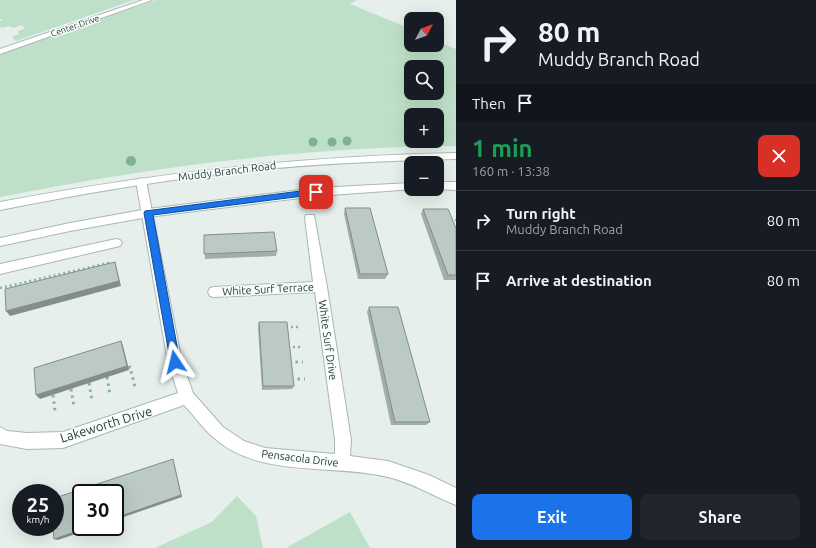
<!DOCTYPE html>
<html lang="en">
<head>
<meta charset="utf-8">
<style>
  body { margin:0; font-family:Ubuntu,sans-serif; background:#20242c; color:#f1f3f6; height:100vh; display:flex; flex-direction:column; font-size:15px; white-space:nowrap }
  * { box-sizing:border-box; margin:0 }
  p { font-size:13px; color:#9ea1a6 }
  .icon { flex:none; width:22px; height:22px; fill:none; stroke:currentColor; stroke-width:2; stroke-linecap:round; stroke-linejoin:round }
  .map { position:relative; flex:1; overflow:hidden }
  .side { display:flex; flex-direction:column; background:#171b24; width:360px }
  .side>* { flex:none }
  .hud { background:#171b24; color:#f1f3f6; overflow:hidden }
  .needle { width:26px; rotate:49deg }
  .tools { position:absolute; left:404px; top:12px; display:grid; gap:8px }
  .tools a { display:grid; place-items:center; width:40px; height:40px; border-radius:8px; background:#171b24; box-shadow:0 4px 16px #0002; font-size:20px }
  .speed { position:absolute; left:12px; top:484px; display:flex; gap:8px; font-size:20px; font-weight:700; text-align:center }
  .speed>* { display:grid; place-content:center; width:52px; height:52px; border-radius:50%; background:#171b24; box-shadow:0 4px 16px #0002; line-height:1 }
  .speed small { font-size:10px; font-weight:400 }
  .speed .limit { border:2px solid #111; border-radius:6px; background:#fff; color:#111 }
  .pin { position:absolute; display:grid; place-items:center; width:34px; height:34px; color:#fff; margin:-17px; border-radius:8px; box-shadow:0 2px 6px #0006 }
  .me { position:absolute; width:44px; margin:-22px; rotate:350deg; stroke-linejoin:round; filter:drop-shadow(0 0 3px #0008) }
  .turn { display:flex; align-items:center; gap:14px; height:84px; padding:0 16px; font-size:18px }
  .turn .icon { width:52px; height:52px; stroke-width:2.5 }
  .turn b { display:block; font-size:28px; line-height:34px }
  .then { display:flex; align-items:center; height:38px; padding:0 16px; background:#0003; gap:8px; font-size:15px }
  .round { display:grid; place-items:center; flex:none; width:42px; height:42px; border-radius:8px; background:#20242c }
  .overview { display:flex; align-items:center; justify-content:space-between; height:68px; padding:0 16px }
  h1 { font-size:24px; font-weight:700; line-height:30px; color:#1e9e55 }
  .primary-button { display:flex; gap:8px; margin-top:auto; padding:8px 16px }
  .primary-button a { flex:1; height:46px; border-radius:8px; background:#1a73e8; color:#fff; font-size:16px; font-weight:700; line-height:46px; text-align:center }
  .primary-button a+a { background:#20242c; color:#f1f3f6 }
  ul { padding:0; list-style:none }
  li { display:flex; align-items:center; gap:12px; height:60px; padding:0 16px; border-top:1px solid #363941 }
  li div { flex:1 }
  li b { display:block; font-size:15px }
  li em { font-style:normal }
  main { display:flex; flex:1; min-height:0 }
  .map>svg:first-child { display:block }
</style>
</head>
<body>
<main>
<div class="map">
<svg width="456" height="548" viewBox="0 0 456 548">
  <rect width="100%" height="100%" fill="#e6efeb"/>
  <!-- green -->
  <path fill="#bfe0c8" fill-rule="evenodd" d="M0,0H134L16,41L12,37L19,34L17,32L25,28L21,25L13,28L10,26L2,28L0,27V21L3,20L0,19Z
    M157,0H357L350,4L411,29V45H437V41L456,49V146C303,147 150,167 0,197V54ZM411,67H437V93H411ZM411,115H437V141H411Z
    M237,496L256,516L263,548H155L212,522Z
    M350,512L370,548H286Z"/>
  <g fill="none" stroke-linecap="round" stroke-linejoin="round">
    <!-- street casing -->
    <g stroke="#a8b8b2" stroke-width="2">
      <path id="street" d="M143,0H152L0,54V49Z
        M141,178L146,181L182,362L193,393L223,427L244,441L265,448L335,454V440L315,292L214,297L210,296L208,292L210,288L214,287L313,282L305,218L306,215H314L327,287L351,440L350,456L388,461L429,475L456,488V505C433,496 413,483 388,477C332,463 259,479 213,437C202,428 194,415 184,405L63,448L27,449L0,444V427L7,431L27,433L63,432L178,393L168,362L136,181Z
        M116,239L120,240L122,243L120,246L0,274V264Z"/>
    </g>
    <!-- secondary casing -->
    <g stroke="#a4bbb3" stroke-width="2">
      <path id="secondary" d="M456,153V159C379,161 303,164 227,173C151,182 75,195 0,210V202C153,173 300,156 456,153Z
        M437,182H456V190L435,189H437Z
        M411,183V189H415L316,196L148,217L70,231L0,246V238L70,223L148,209L316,188Z"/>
    </g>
    <!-- path-far1 -->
    <path stroke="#86b3a5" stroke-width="2.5" stroke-dasharray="2 3" stroke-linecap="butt" d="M450,220H456
      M0,288L108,263L109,266
      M286,327H299
      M288,347H301"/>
    <!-- path -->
    <path stroke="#86b3a5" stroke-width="3" stroke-dasharray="2.5 4" stroke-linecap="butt" d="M289,362H303
      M128,368L130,367L135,387
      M107,377L110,395
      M291,379H305
      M89,383L92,401
      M71,389L74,407
      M53,395L55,411"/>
    <!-- street -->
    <use href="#street" fill="#fff" fill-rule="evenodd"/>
    <!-- secondary -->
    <use href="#secondary" fill="#fff" fill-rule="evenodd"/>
  </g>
  <!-- trees -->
  <g fill="#80af93">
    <circle cx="347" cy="141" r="4.5"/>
    <circle cx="313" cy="142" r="4.5"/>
    <circle cx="332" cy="142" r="4.5"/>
    <circle cx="131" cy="161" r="5"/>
  </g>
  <!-- wall -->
  <path fill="#a1aea9" d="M345,208L388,274L385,279H358L344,214Z
    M423,209L456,228V280H444L421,214Z
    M204,235L277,251L276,256L205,259Z
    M369,307L430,422L426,425H391L367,312Z
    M259,322L294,386L292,389L262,390L258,327Z"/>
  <!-- shaded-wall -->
  <path fill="#838d89" d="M115,262L121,286L10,316L6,311Z
    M121,341L123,346L129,370L40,399L36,395Z
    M173,459L182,497L115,520V518Z
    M89,527H96L58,540L54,539Z"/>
  <!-- building -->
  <path fill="#bbcac4" stroke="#838d89" d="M345,208H370L388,274H360Z
    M423,209H448L456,228V275H448Z
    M274,232L277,251L204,254V235Z
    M115,262L119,281L6,311L5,289Z
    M369,307H398L430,422H395Z
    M259,322H287L294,386H263Z
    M121,341L127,366L36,395L34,368Z
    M173,459L181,495L115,518V493H81V527H89L54,539L53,527H55V498Z"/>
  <!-- route -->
  <path fill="#1a73e8" stroke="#114b97" d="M316,189L319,190V194L153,215L180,362L178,365L175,367L171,365L144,213L145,211Z"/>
  <g text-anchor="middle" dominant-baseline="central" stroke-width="3" stroke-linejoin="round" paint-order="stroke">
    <!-- far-street labels -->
    <g font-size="9" fill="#24423a" stroke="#f7fbf9">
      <text transform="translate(75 26) rotate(-19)">Center Drive</text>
    </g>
    <!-- street labels -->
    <g font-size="11" fill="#24423a" stroke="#f7fbf9">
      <text transform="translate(227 171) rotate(-7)">Muddy Branch Road</text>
      <text transform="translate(268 289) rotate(-3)">White Surf Terrace</text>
      <text transform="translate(328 340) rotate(82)">White Surf Drive</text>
      <text transform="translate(300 458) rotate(7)">Pensacola Drive</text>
    </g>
    <!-- near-street labels -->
    <g font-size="13" fill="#24423a" stroke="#f7fbf9">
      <text transform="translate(106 424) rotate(-17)">Lakeworth Drive</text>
    </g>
  </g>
</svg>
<div class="tools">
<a><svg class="needle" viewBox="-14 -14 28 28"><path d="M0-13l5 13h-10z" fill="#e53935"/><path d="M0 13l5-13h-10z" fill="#9ea1a6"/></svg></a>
<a><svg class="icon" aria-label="search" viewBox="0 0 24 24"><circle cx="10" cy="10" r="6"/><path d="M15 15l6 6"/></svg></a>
<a>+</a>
<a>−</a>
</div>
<div class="speed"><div>25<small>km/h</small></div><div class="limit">30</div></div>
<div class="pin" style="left:316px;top:192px;background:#d93025"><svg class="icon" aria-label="arrive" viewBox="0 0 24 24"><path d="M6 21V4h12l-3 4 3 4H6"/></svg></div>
<svg class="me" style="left:175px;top:362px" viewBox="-20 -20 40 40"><path d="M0-17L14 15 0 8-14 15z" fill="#1a73e8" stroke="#fff" stroke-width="4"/></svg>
</div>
<section class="side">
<div class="hud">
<div class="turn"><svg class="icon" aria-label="right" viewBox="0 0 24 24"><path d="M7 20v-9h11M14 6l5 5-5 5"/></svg><div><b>80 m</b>Muddy Branch Road</div></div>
<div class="then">Then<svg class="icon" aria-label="arrive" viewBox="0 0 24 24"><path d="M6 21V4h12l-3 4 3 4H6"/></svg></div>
</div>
<div class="overview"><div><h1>1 min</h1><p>160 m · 13:38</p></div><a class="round" style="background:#d93025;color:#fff"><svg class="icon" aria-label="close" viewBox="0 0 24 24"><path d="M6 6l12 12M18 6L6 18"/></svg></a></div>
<ul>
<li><svg class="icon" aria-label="right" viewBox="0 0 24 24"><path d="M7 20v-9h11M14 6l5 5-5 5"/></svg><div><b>Turn right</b><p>Muddy Branch Road</p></div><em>80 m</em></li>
<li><svg class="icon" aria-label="arrive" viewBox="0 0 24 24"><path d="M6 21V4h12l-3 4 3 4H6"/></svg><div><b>Arrive at destination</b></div><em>80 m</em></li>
</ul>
<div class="primary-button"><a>Exit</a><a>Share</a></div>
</section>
</main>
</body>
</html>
